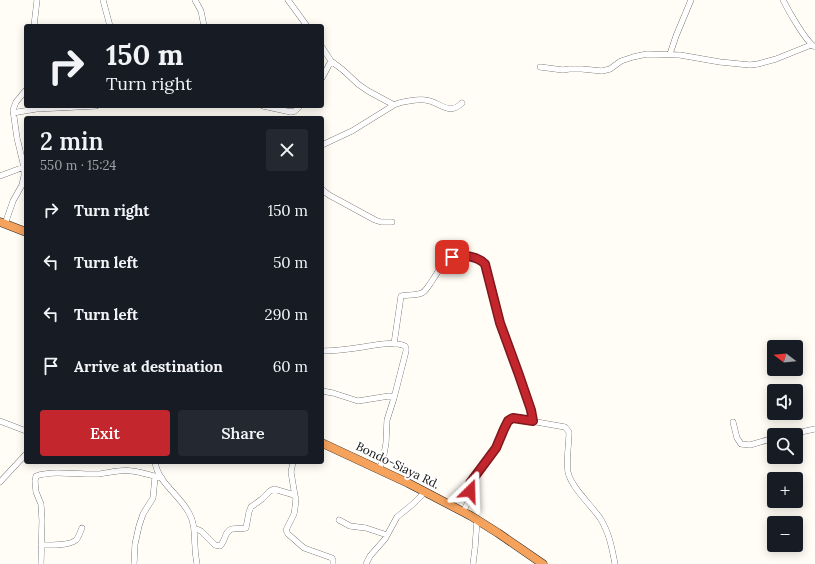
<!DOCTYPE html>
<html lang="en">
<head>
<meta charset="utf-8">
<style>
  body { margin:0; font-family:Lora,serif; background:#242831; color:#f1f3f6; height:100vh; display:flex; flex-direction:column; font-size:15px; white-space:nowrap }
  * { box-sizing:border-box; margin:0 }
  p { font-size:13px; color:#9ea1a6 }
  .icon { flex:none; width:22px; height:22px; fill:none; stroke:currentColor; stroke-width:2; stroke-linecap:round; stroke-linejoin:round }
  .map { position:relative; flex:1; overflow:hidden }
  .sheet { position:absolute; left:24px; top:116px; width:300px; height:348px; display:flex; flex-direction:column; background:#171b24; border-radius:4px; box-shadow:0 2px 10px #0003 }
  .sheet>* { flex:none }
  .hud { position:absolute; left:24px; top:24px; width:300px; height:84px; border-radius:4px; box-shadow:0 2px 10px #0003; background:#171b24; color:#f1f3f6; overflow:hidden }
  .needle { width:26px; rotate:286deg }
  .tools { position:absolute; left:767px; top:340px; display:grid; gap:8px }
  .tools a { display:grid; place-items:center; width:36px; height:36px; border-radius:4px; background:#171b24; box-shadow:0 2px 10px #0003; font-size:20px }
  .pin { position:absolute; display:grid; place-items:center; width:34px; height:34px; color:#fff; margin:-17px; border-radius:8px; box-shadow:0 2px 6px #0006 }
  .me { position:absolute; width:44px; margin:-22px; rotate:22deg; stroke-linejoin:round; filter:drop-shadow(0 0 3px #0008) }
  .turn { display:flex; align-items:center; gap:14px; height:84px; padding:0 16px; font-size:18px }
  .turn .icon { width:52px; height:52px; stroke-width:2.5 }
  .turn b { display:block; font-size:28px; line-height:34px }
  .round { display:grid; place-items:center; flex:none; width:42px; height:42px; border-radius:4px; background:#242831 }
  .headline { display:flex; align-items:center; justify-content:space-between; height:68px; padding:0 16px }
  h1 { font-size:24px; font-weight:600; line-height:30px }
  .button { display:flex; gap:8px; margin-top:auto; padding:8px 16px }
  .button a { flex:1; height:46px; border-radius:4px; background:#c4262e; color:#fff; font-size:16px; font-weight:600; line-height:46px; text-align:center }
  .button a+a { background:#242831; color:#f1f3f6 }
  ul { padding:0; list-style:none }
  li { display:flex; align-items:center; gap:12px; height:52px; padding:0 16px }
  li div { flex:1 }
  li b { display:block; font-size:15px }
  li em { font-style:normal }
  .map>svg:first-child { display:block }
</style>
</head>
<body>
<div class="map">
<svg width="815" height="564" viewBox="0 0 815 564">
  <rect width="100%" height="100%" fill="#fffdf5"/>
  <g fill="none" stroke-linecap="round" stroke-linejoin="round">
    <!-- minor casing -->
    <g stroke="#444" stroke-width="6">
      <path id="minor" d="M103,0L110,26
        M195,0L201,11L204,26
        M288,0L307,26
        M783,0C788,10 806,42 815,47
        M34,26L37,0
        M322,47L331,61L343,70L358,84L368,91L394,105C399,102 418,99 425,100C440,101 448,117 462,103
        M670,54L676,36L691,0
        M540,67L563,70L569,69H582L602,71L610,69L621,61L633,57L647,54L680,55L720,62L750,65L758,64L776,59L811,45
        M322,78L331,61
        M263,106L291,112L295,111L300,106
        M14,113L18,112L36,109L96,106
        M322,145L352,131L394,105
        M0,176L24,167
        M322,189L325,192L329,195L375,220L381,222H392
        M5,224L13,201L22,185L24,176V167L17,138L13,110L16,102L26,90
        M394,344L401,296C407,294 416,296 422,293C426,291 429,285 432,281C447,257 451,250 481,260L484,262L486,266L493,298L500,323L519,375L531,410L533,421
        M322,351C336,351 350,349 363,347C375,345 393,341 405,346L406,348V351L394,398
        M322,391L333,393L358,401L389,396L394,397V398L387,420L386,443L383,460L379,469
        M0,421L26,431
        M733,422L737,438L741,444L750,445L774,438
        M787,435L815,429
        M155,462C158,483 180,495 189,513C195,523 194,534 195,546C195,552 196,558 197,564
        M293,462L291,472L295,496
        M0,482L26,454
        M463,512L470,498V483L497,448L504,429L511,419L525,420L565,427L569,432C569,445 566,459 568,472C571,487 591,505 600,518C609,532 612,548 615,564
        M339,520L350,526L366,528L387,535
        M194,528L201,531L215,545L220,546C226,541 224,531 232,529C236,528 241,529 246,528L249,512L251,507L262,499L270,491L274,489L291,494L295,496L296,498L295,508L294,514L286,530L288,534L304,548L332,558L333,560V564
        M41,545C50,545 69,546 76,540C79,537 80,532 82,528
        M41,564L42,520L41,504L36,492L35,481L36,476C55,470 78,475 98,474C109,473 121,469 132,471C142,472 152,476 162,478
        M134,564L135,544L139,526L143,514L153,498L155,477
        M366,564L370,556L385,539L397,517L413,504L425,492
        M473,564L475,548L477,520"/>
    </g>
    <!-- highway casing -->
    <g stroke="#222" stroke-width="9">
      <path id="highway" d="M0,222L26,232
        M322,443L408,483L471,516L498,533L543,564"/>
    </g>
    <!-- minor -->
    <use href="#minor" stroke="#fff" stroke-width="5.5"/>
    <!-- highway -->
    <use href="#highway" stroke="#f5a25d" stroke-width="8"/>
  </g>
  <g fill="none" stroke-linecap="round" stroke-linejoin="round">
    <!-- route casing -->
    <g stroke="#7f191e" stroke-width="10">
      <path id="route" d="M452,257C462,254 477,256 485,264L500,323L519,375L531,410L533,421L513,418L511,419L508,421L504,429L496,448L470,483V491"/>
    </g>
    <!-- route -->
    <use href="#route" stroke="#c4262e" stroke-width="7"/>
  </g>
  <g text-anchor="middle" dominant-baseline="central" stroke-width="4" stroke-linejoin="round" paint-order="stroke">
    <!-- street labels -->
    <g font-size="12" fill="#111" stroke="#fff">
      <text transform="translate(398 465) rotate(26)">Bondo-Siaya Rd.</text>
    </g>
  </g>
</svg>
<div class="tools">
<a><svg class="needle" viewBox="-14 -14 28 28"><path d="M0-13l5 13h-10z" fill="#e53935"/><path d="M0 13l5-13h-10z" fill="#9ea1a6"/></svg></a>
<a><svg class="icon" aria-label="sound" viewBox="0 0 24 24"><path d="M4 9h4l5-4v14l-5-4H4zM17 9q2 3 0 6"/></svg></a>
<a><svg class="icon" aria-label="search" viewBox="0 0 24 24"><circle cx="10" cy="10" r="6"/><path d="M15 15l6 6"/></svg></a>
<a>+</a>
<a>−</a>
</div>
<div class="pin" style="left:452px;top:257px;background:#d93025"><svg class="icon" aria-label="arrive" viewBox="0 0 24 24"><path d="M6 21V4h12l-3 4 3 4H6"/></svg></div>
<svg class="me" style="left:470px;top:491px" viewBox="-20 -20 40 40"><path d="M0-17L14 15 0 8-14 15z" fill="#c4262e" stroke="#fff" stroke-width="4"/></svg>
<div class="hud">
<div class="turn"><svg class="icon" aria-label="right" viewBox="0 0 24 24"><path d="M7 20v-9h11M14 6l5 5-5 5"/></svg><div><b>150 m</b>Turn right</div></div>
</div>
<section class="sheet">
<div class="headline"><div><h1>2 min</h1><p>550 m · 15:24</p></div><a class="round"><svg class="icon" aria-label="close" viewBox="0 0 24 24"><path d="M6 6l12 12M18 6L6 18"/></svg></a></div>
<ul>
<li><svg class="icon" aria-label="right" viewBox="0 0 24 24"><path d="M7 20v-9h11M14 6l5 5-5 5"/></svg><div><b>Turn right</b></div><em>150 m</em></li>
<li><svg class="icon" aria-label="left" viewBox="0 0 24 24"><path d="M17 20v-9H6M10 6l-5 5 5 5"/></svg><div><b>Turn left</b></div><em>50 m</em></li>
<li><svg class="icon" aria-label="left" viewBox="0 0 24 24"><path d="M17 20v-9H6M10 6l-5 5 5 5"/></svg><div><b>Turn left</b></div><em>290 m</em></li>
<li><svg class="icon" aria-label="arrive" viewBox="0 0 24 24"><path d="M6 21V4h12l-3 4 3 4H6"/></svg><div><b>Arrive at destination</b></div><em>60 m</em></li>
</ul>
<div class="button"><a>Exit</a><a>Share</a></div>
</section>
</div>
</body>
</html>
